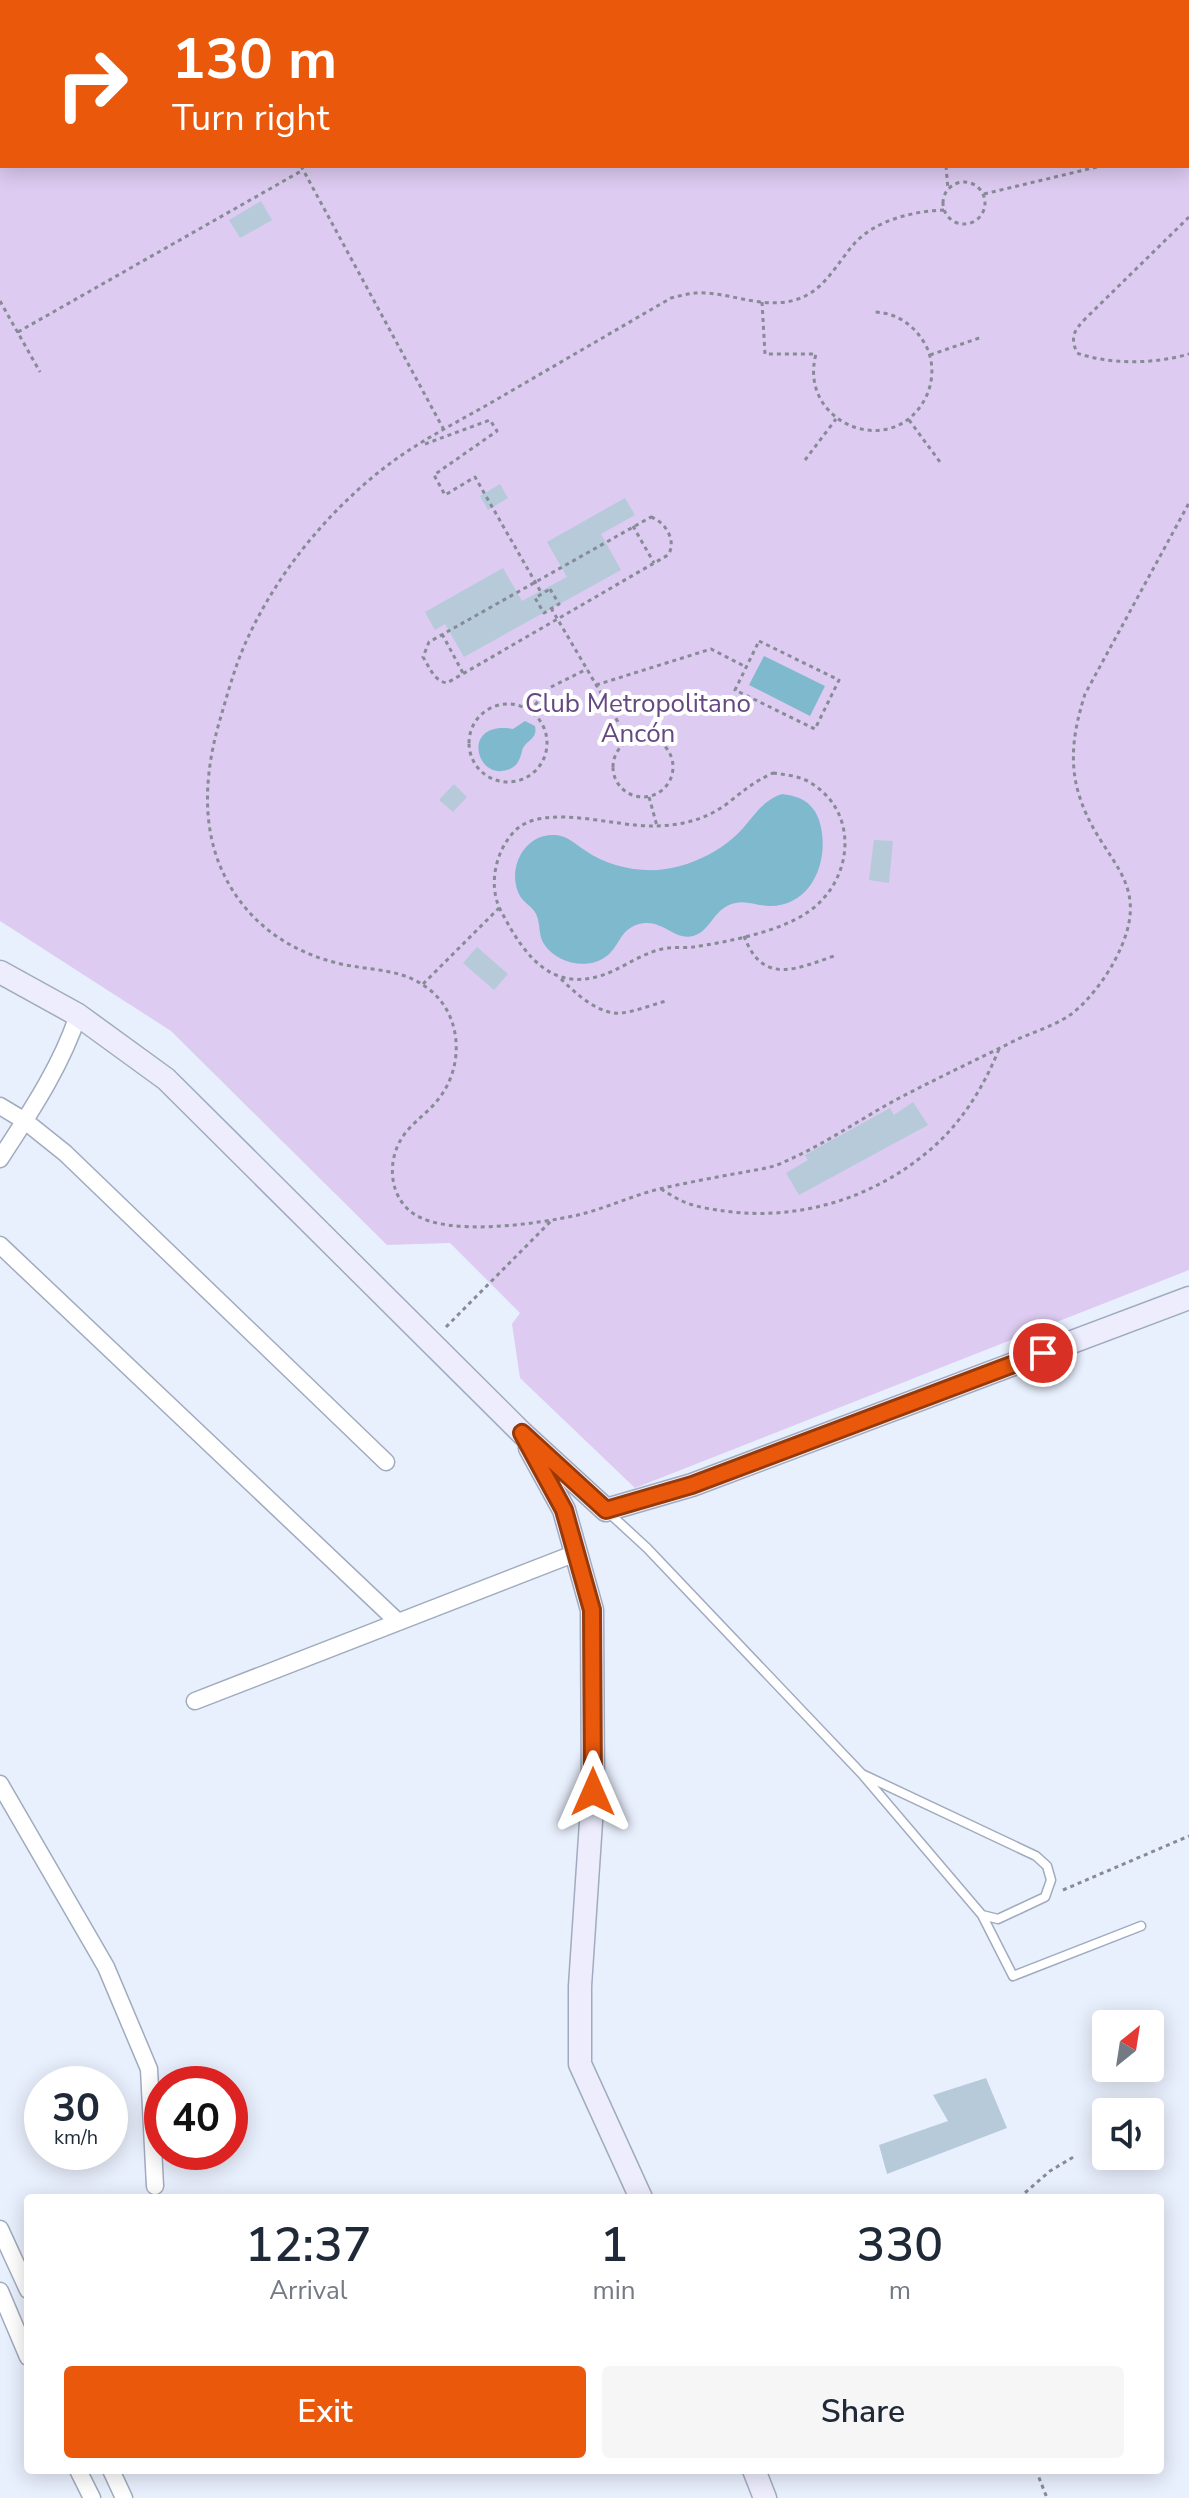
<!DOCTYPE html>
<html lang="en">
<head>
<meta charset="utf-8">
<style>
  body { margin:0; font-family:"Nunito Sans",sans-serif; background:#f6f6f7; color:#1f2937; height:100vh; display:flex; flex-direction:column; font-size:30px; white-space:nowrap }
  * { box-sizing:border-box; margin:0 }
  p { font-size:26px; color:#747a83 }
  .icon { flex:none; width:44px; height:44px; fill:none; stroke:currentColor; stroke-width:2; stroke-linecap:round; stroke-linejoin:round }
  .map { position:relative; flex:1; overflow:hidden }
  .side { position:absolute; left:24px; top:2194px; width:1140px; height:280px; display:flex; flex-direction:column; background:#fff; border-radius:8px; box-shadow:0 4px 20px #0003 }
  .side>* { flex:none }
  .guide { position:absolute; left:0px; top:0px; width:1190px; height:168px; box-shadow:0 4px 20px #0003; background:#ea580c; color:#fff; overflow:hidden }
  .needle { width:52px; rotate:30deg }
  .controls { position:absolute; left:1092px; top:2010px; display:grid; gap:16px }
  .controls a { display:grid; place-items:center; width:72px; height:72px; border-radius:8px; background:#fff; box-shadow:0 4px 20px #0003; font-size:40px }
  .speed { position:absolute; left:24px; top:2066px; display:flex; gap:16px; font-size:40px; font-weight:700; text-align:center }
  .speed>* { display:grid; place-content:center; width:104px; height:104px; border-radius:50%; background:#fff; box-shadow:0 4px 20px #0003; line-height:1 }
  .speed small { font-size:20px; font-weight:400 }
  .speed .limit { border:12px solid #d22; background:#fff; color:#111 }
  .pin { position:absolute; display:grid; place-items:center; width:68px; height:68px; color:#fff; margin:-34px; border:4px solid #fff; border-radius:50%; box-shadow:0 2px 8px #0007 }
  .me { position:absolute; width:88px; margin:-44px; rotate:0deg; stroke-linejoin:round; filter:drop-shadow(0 0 6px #0008) }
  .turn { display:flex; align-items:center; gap:28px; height:168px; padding:0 40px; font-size:36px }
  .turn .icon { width:104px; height:104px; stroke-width:2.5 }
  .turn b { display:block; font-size:56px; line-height:68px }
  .eta { display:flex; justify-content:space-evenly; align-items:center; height:136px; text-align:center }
  .eta b { font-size:48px; font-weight:600; line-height:56px }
  .action { display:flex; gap:16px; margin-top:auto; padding:16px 40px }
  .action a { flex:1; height:92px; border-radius:8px; background:#ea580c; color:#fff; font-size:32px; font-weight:600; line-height:92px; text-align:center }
  .action a+a { background:#f6f6f7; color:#1f2937 }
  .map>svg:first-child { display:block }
</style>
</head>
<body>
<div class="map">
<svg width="1189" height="2498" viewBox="0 0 1189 2498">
  <rect width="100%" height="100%" fill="#e9f0fd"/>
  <!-- green -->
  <path fill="#ddcbf1" d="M9,0H1189V1270L635,1488L520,1378L512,1324L520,1313L450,1243L387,1245L171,1031L0,921V20L2,16V166H1188V2H8Z"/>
  <!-- water -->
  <path fill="#7eb9cd" d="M764,656L825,686L810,716L749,685Z
    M525,721L535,726C538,740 526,739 522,751C520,760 517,767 507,770C475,780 461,720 513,729Z
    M782,794C799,796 813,802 819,820C831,856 814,906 770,906C755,906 744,898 729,905C713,912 709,932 693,936C672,941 662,916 636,925C620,931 619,946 608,955C589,971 557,964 544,944C538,935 541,924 536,914C533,907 524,903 520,896C506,871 523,833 555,835C567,835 576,845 586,851C612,869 650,875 680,866C699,861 718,851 733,838C751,823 758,802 782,794Z"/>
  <!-- building -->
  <path fill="#b6cada" d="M261,201L272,220L240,238L229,220Z
    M500,484L508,498L488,510L480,496Z
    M625,498L635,515L601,534L621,570L464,657L445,624L435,630L425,612L503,568L522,601L567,577L547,542Z
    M454,784L467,797L453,812L439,800Z
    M874,840L893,841L889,883L869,880Z
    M477,947L508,974L494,990L463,963Z
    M913,1102L928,1125L799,1195L786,1173L808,1160L805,1155L890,1108L894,1115Z
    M986,2078L1007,2128L887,2174L879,2145L948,2121L933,2095Z"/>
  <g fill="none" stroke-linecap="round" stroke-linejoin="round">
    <!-- lane casing -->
    <g stroke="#a1abbf" stroke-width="11">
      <path id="lane" d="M609,1513L647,1548L862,1774L982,1915L998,1919L1045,1897L1051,1880L1047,1866L1036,1856L862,1774
        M982,1915L1013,1976L1141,1926"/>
    </g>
    <!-- street casing -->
    <g stroke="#a1abbf" stroke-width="19">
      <path id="street" d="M0,1106L25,1121L65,1153L386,1462
        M0,1159C29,1114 61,1067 78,1015
        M0,1245L398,1622
        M195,1701L576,1553
        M0,1784L106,1967L149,2069L155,2186
        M0,2229L28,2290
        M0,2291L28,2357
        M78,2470L92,2498
        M111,2470L124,2498"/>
    </g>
    <!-- secondary casing -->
    <g stroke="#a1abbf" stroke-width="25">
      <path id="secondary" d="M0,972L78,1015L166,1079L522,1433L606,1510L692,1485L1189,1298
        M530,1448L564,1510L592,1610L593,1792L580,1986V2064L641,2198
        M754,2470L765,2498"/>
    </g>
    <!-- path -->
    <path stroke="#868b96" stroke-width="3" stroke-dasharray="4 4" stroke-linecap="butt" d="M211,0L212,2
      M1084,2L1086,0
      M1188,147H1189
      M301,166L444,430
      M946,166L948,190
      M943 203a21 21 0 1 1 42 0a21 21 0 1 1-42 0Z
      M984,194L1101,166
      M944,210C914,211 875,220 854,244C837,263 825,290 798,299C764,311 729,291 695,293C687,294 679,296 671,298C616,330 561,362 506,394C466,418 421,439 384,468C326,513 275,576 245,644C234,669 227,696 219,723C200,790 201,858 249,912C273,939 306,956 341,964C373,971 403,968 430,990C462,1016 464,1065 440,1097C431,1110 417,1119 407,1131C386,1155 387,1196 414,1214C449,1237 537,1224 578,1215C608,1208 637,1193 668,1187C695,1181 723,1176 750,1171C762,1169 774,1167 784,1162C828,1143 867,1114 909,1093C944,1075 980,1058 1016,1040C1033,1032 1054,1026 1070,1015C1087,1003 1105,979 1115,960C1157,880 1102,865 1080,798C1068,762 1074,729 1085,694L1189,503
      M1189,217L1085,319C1074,331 1070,336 1077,353C1111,365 1154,364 1189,354
      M0,301L40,372
      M762,302L765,354H816C797,424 894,462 926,397C934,380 934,360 925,344C914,325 897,313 875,312
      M18,332L303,170
      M930,355L982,337
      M909,420L940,462
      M425,444L490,420L497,431L434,475L445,495L475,477L542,594
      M805,460L836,419
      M651,517C666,522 677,542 668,555L447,683C434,681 430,668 423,657L429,642Z
      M633,526L654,563
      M550,589L559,604L544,613L535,598Z
      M551,608L628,739
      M442,634L463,673
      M759,641L839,680L815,729L735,690Z
      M596,685L711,649L746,667
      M469 743a39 39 0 1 1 78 0a39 39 0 1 1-78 0Z
      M530,711L549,688L587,669
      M613 767a30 30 0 1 1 60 0a30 30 0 1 1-60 0Z
      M773,773C787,775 802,776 814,785C860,816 852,882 808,912C779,932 727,942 693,947C685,948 676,947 668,948C649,950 630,963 613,971C555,997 526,959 501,911C487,885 496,847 518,828C548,804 616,827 654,826C681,826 707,819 728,803C743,791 755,781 773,773Z
      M649,797L657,826
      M744,936C763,987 798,968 837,955
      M561,979C575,993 600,1016 622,1013C636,1011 652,1005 666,1001
      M423,984L499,908
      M661,1189C668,1193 675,1198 682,1201C695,1207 711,1209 724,1211C796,1221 869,1200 925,1154C959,1127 983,1089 999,1049
      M446,1327L553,1219
      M1063,1890L1189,1836
      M1019,2198L1050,2171L1075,2156
      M1036,2470L1047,2498"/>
    <!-- lane -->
    <use href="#lane" stroke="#fff" stroke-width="8"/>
    <!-- street -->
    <use href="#street" stroke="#fff" stroke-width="16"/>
    <!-- secondary -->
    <use href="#secondary" stroke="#ededfe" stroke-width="22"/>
  </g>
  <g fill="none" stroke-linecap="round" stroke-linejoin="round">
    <!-- route casing -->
    <g stroke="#983908" stroke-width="20">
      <path id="route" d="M593,1792L592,1610L564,1510L522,1433L606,1510L692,1485L1043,1353"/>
    </g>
    <!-- route -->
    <use href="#route" stroke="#ea580c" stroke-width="14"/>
  </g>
  <g text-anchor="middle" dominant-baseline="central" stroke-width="8" stroke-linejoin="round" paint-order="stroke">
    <!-- park labels -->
    <g font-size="26" fill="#654782" stroke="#fff">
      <text x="638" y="703">Club Metropolitano<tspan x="638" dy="30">Ancón</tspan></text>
    </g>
  </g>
</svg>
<div class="controls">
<a><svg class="needle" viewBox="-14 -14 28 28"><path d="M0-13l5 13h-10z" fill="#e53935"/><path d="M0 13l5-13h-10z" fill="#747a83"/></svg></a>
<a><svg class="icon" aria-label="sound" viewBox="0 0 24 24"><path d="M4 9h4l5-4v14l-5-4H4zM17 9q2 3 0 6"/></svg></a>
</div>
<div class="speed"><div>30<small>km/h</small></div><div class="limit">40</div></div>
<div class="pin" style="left:1043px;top:1353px;background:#d93025"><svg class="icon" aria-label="arrive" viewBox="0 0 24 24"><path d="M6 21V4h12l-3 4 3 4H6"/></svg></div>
<svg class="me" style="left:593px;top:1792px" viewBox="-20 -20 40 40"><path d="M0-17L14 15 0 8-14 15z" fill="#ea580c" stroke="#fff" stroke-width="4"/></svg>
<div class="guide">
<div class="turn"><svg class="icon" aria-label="right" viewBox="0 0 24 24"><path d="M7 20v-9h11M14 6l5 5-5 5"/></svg><div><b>130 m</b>Turn right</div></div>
</div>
<section class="side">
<div class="eta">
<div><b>12:37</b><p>Arrival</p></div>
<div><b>1</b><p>min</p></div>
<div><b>330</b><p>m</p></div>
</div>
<div class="action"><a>Exit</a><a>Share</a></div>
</section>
</div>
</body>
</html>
